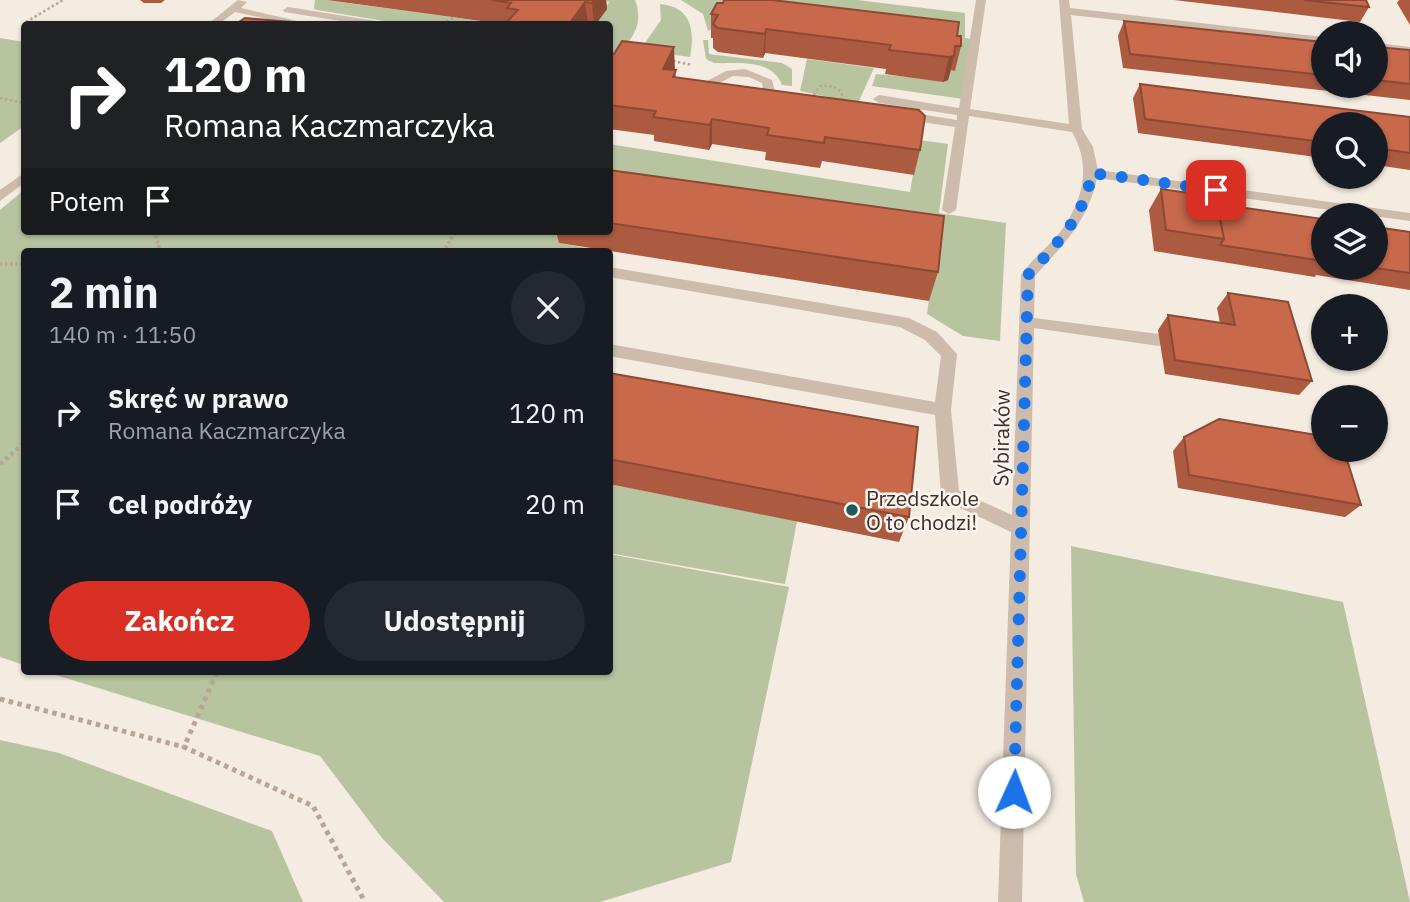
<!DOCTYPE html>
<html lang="pl">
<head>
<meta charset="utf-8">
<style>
  body { margin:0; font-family:"IBM Plex Sans",sans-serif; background:#242831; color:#f1f3f6; height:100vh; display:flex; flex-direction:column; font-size:26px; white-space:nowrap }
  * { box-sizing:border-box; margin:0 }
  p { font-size:23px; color:#9ea1a6 }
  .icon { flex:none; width:38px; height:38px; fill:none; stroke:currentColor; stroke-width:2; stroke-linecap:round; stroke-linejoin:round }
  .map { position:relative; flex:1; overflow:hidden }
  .side { position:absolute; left:21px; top:248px; width:592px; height:427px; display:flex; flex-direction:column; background:#171b24; border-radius:7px; box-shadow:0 2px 5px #0004 }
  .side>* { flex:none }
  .guide { position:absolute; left:21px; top:21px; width:592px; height:214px; border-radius:7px; box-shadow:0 2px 5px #0004; background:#202124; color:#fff; overflow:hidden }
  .buttons { position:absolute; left:1311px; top:21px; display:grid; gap:14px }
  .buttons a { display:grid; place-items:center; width:77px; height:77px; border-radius:50%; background:#171b24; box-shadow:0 2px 5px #0004; font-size:35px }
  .pin { position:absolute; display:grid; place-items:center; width:60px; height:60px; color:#fff; margin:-30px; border-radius:14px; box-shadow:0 4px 10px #0006 }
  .me { position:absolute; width:77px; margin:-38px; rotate:2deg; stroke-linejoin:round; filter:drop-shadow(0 0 5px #0008) }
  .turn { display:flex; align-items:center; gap:24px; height:147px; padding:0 28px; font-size:32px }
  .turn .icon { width:91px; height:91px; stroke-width:2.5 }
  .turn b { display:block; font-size:49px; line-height:60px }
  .then { display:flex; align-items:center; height:66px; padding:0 28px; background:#0003; gap:14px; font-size:26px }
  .round { display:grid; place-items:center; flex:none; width:74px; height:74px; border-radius:37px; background:#242831 }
  .headline { display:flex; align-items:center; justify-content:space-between; height:119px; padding:0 28px }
  h1 { font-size:42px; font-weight:700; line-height:52px }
  .primary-button { display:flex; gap:14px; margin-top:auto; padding:14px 28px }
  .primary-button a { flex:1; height:80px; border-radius:42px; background:#d93025; color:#fff; font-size:28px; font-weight:700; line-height:80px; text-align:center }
  .primary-button a+a { background:#242831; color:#f1f3f6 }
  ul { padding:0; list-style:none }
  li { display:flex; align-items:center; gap:21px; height:91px; padding:0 28px }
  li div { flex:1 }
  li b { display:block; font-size:26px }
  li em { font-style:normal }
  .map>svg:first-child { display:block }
</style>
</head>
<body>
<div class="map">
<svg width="1410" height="902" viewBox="0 0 1410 902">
  <rect width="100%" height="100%" fill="#f4ebe1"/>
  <!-- green -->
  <path fill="#b8c4a0" d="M315,0H326L502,24H403L317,10L314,9Z
    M598,0H635C645,25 631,45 609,57V24H596L609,2Z
    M681,0H857L965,13V38L971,39L963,99L872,86L876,74L948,80L717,26L708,31L703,14Z
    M660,4C692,7 695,31 690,57L640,50L661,20Z
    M0,38L24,42V126L0,143Z
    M703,40H708L709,54L782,63L792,69V86L782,85C771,58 739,64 714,63L706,59Z
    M807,59L874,68L858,103L800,91Z
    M919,140L948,144L939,213L1006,223L1000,341L963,336L927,314L936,246L609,199V144L910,192Z
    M24,190V231H566L559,243L592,249L591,252H24V665L0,657V210Z
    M609,484L797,521L785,584L609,553Z
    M1071,546L1343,602L1410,902H1084L1076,874Z
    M609,554L789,587L731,862L600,902H444L382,838L320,756L46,672H609Z
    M0,740L59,753L272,831L303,902H0Z"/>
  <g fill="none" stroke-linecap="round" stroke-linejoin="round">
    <!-- path-far3 -->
    <path stroke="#b9a596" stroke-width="2.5" stroke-dasharray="2.5 2.5" stroke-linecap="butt" d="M26,22L63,0
      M442,24L453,18
      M673,61L692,65
      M0,98L24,103
      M811,99L820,86C832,86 839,85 843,98L839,105"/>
    <!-- path-far2 -->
    <path stroke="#b9a596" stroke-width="3.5" stroke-dasharray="2.5 2.5" stroke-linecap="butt" d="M154,231L161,252
      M126,252H144
      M443,252L456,231
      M0,264H24"/>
    <!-- path-far1 -->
    <path stroke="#b9a596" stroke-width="4.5" stroke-dasharray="3.5 3.5" stroke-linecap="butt" d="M0,464L24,443"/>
    <!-- path -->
    <path stroke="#b9a596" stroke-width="5" stroke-dasharray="4.5 4.5" stroke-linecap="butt" d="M217,672L184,747L313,806L365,902
      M0,699L184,747"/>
    <!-- minor -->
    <path fill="#cdbbac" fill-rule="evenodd" d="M238,0L247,2L241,8L310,24H292L235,12L219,24H208Z
      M976,0H986L970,109L1069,124L1059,0H1069L1070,8L1323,37V43L1071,15L1082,129L1093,147L1098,170L1410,213V221L1097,178C1088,221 1064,244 1035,276L1034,318L1159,334L1167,340L1159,346L1034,328L1022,902H998L1011,532L944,500L941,495L935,415L609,356V344L935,402L941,356L925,340L900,327L609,277V267L909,318L937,332L957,354L951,410L959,491L1012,515L1021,275C1033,257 1053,244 1065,225C1085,195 1090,163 1072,132L969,116L956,210L949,214L942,210L955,127L901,119L895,115L901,111L957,120V115L879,103L873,99L879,95L959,108Z
      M288,7L376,21L381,24H359L284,12L283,10Z
      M1376,43L1410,47V53L1376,49Z
      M745,69L772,80L775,92C758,113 724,113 706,93L707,81L726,71ZM733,76L749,77L762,83L763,91C749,104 732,103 718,92L717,84Z
      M24,173V183L0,201V190Z"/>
  </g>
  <!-- wall -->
  <path fill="#ac5a40" d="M140,0H165L161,3H144Z
    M327,0H606L607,9L596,24H503Z
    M1174,0H1366L1369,7L1360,22Z
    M1399,0H1410V25L1397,3Z
    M711,14L957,36L961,46L955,71L951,70L948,80L943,82L885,74L886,69L765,53L763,58L718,52L713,48V38H711Z
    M1124,21L1323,42V86H1376V47L1410,50V100L1123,68L1118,36Z
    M609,53L675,70L676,77L920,150L914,175L822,161L820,168L765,160L766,152L712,144L709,150L654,141V135L609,129Z
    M1140,84L1410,117V170L1376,165V124H1323V158L1138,133L1133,98Z
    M609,170L938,272L929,301L559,243L556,231H609Z
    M1161,189L1217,204L1323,219V268H1376L1410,232V290L1316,275L1315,277L1154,251L1149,210Z
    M1228,293L1312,381L1299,395L1165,374L1158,330L1168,315L1220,323L1217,308Z
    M609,373L909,517L899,542L609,484Z
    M1184,437L1361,505L1345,517L1178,488L1173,451Z"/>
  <!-- shaded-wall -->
  <path fill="#8c4a34" d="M594,0H606L607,9L596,24H594L592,3Z
    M585,2L588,24H569Z
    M766,29L765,53L763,58L765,34Z
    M674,47L675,71L663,69Z
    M954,56L948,80L943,82L949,57Z
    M712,119V144L709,150L710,125Z"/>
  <!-- building -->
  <path fill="#c8694b" stroke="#8c4a34" stroke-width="2" d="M492,0H594L592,3L585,2L569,24L562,23L561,24H505L518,10L507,8L511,3Z
    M724,0H772L959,22L957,36H961V46H955L954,56L949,57L889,50L891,45L766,29L765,34L718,28L713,24L718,15L711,14L717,3H723Z
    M1304,0H1366L1369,7Z
    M245,18L303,23L302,24H236Z
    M1124,21L1323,42V75L1130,54Z
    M622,41L674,47L663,69L676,70L673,77L919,110L925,116L920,150L825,137L824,143L767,135L769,128L712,119L710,125L653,117L656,111L609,105V53L614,54Z
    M1376,47L1410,50V84L1376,80Z
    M1140,84L1410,117V153L1376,148V124H1323V142L1145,119Z
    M609,170L944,216L938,272L609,223Z
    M1161,189L1216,197L1224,239L1166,230Z
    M1217,204L1323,219V261L1220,245L1224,239Z
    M1376,227L1410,232V273L1375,268Z
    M1228,293L1288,302L1312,381L1175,360L1168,315L1235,325Z
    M609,373L918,427L909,517L609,459Z
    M1219,419L1323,436V450H1344L1361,505L1189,475L1184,437Z"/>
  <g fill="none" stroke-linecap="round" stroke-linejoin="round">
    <!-- route -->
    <path stroke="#1a73e8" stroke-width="12" stroke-dasharray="0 21.6" d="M1014,792L1028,275C1059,241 1083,219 1092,173L1216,190"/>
  </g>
  <!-- markers -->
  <circle fill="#1f5a5e" stroke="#fbf5ee" stroke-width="2.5" cx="852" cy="510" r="7"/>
  <g text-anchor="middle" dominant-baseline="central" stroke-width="5" stroke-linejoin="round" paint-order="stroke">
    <!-- street labels -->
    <g font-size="21" fill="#3b302b" stroke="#fbf5ee">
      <text transform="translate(1001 438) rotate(-89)">Sybiraków</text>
    </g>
    <!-- poi labels -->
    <g font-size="21" fill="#3b302b" stroke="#fbf5ee" text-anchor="start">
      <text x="866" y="498">Przedszkole<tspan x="866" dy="24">O to chodzi!</tspan></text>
    </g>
  </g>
</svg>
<div class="buttons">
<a><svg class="icon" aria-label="sound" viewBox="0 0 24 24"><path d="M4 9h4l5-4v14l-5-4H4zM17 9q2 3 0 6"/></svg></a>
<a><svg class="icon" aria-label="search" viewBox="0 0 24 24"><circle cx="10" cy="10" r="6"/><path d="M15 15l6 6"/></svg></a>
<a><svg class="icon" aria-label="layers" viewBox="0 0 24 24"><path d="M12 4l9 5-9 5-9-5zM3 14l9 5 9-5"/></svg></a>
<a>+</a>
<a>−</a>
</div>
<div class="pin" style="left:1216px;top:190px;background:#d93025"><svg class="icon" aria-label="arrive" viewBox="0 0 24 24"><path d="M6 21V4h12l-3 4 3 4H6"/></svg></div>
<svg class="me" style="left:1014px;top:792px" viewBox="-20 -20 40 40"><circle r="19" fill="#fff"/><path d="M0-13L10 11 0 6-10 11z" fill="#1a73e8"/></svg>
<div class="guide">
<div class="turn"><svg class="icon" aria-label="right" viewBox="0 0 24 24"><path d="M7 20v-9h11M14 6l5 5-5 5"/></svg><div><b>120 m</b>Romana Kaczmarczyka</div></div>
<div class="then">Potem<svg class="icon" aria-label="arrive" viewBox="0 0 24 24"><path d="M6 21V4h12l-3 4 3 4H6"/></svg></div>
</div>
<section class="side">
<div class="headline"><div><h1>2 min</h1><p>140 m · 11:50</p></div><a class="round"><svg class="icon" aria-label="close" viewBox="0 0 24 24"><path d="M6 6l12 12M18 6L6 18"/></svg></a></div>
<ul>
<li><svg class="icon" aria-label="right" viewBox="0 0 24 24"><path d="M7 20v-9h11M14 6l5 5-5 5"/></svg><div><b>Skręć w prawo</b><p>Romana Kaczmarczyka</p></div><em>120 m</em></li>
<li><svg class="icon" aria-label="arrive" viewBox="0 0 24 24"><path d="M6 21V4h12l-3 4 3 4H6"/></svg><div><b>Cel podróży</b></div><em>20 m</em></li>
</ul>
<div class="primary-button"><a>Zakończ</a><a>Udostępnij</a></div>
</section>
</div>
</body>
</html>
